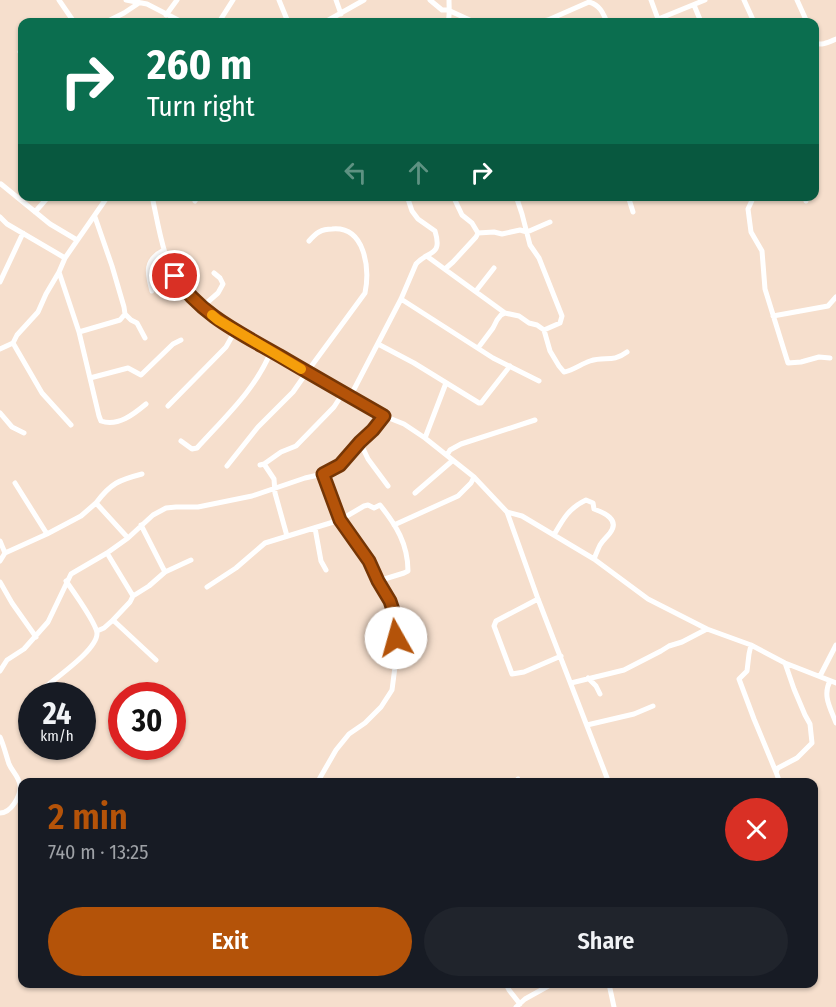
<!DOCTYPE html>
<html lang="en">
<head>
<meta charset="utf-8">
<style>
  body { margin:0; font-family:"Fira Sans Condensed",sans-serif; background:#20242c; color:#f1f3f6; height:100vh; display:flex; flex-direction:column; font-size:22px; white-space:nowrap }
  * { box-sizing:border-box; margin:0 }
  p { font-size:20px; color:#9ea1a6 }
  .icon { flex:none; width:33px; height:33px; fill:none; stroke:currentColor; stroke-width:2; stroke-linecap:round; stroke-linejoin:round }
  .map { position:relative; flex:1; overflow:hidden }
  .panel { position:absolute; left:18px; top:778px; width:800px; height:210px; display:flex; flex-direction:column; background:#171b24; border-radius:12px; box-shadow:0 2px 4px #0004 }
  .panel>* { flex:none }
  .guide { position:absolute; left:18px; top:18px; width:801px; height:183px; border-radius:12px; box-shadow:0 2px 4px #0004; background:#0b6e4f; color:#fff; overflow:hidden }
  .speed { position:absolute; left:18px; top:682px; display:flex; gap:12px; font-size:30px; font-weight:700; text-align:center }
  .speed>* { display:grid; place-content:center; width:78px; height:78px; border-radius:50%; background:#171b24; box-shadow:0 2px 4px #0004; line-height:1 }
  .speed small { font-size:15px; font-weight:400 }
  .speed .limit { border:9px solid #d22; background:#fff; color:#111 }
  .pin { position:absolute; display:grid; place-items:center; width:51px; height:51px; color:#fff; margin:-26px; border:3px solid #fff; border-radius:50%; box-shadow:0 2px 6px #0007 }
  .me { position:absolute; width:66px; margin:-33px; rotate:353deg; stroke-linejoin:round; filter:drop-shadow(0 0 4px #0008) }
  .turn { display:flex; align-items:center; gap:21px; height:126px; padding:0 30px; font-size:27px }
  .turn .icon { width:78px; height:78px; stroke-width:2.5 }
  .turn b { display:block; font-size:42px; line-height:51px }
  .lanes { display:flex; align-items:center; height:57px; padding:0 30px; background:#0003; justify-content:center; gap:30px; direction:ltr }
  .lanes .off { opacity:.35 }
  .round { display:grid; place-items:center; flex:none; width:63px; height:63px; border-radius:32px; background:#20242c }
  .summary { display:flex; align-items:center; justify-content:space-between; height:102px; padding:0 30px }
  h1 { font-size:36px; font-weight:600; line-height:45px; color:#b45309 }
  .button { display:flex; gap:12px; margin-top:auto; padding:12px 30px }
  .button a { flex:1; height:69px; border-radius:36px; background:#b45309; color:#fff; font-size:24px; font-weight:600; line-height:69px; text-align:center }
  .button a+a { background:#20242c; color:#f1f3f6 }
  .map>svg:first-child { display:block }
</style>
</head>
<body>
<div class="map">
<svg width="836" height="1007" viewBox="0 0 836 1007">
  <rect width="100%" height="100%" fill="#f6dfcd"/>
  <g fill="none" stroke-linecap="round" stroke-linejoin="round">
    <!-- street -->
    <path stroke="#fff" stroke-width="5" d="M59,0L74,22
      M126,0L147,4L182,22
      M279,0L288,22
      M336,0L341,14
      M430,0L442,10H448L474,22
      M651,0L658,19
      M744,0L754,22
      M797,0L807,22
      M694,5L701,22
      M166,15L177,0
      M106,22L124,13L139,3
      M219,22L233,0
      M325,22L364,0
      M448,22C450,15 449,8 449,0
      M537,22L548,20L589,2C600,5 603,13 607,22
      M651,22L705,0
      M814,43C822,46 829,42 836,39
      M20,52L22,51
      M1,184L50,224L77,240
      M152,196C159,228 163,263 183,289C193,301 206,310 218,320L350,397L384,416L404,424L425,438L474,477L507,512L538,599L609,783
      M453,196L462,215L472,223L478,233
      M516,196L522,214L530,245L539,258L562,316L560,323L544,330
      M630,196L629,199L633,212
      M754,196L748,209L751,232L762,251L765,289L788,363L801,362L819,357L830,358
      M195,201L198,196
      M806,201L807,196
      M35,212L49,196
      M0,217L7,224L65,258
      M95,217L112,266L124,307L125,314L131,320L137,323L145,338
      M478,233L494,232L502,234L520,230L527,232L550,222
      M428,257L505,313L519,316L529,323L537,325L544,330L550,351L559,366L564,372C574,370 581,364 590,361C606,356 612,363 627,352
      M445,269L453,262L476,237L478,233
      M59,272L79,332L99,416L101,421C118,427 134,414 146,404
      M0,282L23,233
      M152,291C147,273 144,260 164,250
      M476,291L494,268
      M401,299L493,358L539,381
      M202,307L218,293L223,284L220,278L214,273
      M773,316L828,306L836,297
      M79,332L120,320L125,314
      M13,343L42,393L71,425
      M378,344L414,363L479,403H481L510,366
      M478,348L493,328L497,320L501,315L505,313
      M0,349L13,343L17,335L38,312L46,294L59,272L65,258L108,196
      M90,378L128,368L141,375L173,344L181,340
      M350,397L401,299L416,264C428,250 443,257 435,231L418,219L412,211L407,196
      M168,406L226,347L235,331
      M0,413L12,427L24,433
      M425,438L446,383
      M181,441L192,449L197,448C224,418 256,389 271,351
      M360,442L368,459L388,486
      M447,455L450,450L461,444L535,420
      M264,464L274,479L275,493L287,536
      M260,465L264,464L281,452L296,446L334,407L343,393
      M227,466L258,427L293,392L307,372L365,293C370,268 365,226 332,229C321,229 316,233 309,241
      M15,483L47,534
      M415,493L452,461
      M507,512L522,516L594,559L648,599L707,629L751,645L785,663L836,683
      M141,525L165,572
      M394,525L458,496L471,483L474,477
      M315,528L321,561L326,570
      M554,535C563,519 569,508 586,500L593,503L594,509C605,513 620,520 610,533C607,537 603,540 600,545C598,549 596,554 594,559
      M128,538L96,503C111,483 119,480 142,474
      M0,541L5,553
      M107,553L133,596
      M0,561L5,553L47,534L81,516L96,503
      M0,582L12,603L36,637
      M207,587L236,568L265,543L340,520L364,506L368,505L374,508L380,505C396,525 408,544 408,571L404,573L378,581
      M538,599L496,621L494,626L512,674L524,672L561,656
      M113,620L156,660
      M97,631L104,628L113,620L130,602L133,596L149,586L165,572L191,560
      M751,645L749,654L747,671L739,679L754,719L776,772
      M0,671L7,660L24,649L48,622L71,574L107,553L128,538L153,515L166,508L176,507H198L252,496L305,478L323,474L340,465L360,442L373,430L384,416
      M820,676L836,645
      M588,678L596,686L600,694
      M830,681C822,696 831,709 836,723
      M571,683L624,670L661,651L669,646L682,642L707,629
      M36,695C49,682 98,651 97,633C96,623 73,591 66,581
      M587,725L634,714L653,706
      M0,737C4,746 6,755 9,764C12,771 19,777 20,785C21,796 11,813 0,813
      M518,779L520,783
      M317,783L336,750L349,734L365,723L381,707L392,690L396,659L395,626L394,613L390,601L378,581L369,561L340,520L323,474
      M780,783L776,772L778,768L797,758L812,743L810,724L805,715L794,689L785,663
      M506,984L509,990L520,1004
      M609,984L614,1007
      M516,1007L525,999L552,984"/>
  </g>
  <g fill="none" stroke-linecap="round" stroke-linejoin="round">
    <!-- route casing -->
    <g stroke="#753606" stroke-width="15">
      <path id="route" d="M175,276C200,315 242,334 280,356C314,376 349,396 384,416L373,430L360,442L340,465L323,474L340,520L369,561L378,581L390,601L394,613L396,638"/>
    </g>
    <!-- route -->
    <use href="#route" stroke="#b45309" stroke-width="10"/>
    <!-- slow -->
    <path stroke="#f59e0b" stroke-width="10" d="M212,315L218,320L301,369"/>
  </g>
</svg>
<div class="speed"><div>24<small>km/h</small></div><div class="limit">30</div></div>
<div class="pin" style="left:175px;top:276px;background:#d93025"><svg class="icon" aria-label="arrive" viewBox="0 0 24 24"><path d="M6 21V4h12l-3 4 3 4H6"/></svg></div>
<svg class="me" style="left:396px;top:638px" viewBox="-20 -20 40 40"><circle r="19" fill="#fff"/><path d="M0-13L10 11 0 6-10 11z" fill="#b45309"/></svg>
<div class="guide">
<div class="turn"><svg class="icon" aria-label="right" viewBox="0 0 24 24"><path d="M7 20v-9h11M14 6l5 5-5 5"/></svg><div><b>260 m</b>Turn right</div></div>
<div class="lanes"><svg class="icon off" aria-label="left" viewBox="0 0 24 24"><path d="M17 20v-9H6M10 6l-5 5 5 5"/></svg><svg class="icon off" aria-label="ahead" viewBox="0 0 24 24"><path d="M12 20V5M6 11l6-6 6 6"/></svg><svg class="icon" aria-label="right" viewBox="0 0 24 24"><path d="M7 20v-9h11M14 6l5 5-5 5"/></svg></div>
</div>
<section class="panel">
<div class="summary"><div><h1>2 min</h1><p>740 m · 13:25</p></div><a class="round" style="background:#d93025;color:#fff"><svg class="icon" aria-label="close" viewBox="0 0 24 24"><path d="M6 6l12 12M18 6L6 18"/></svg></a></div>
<div class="button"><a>Exit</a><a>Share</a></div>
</section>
</div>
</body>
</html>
